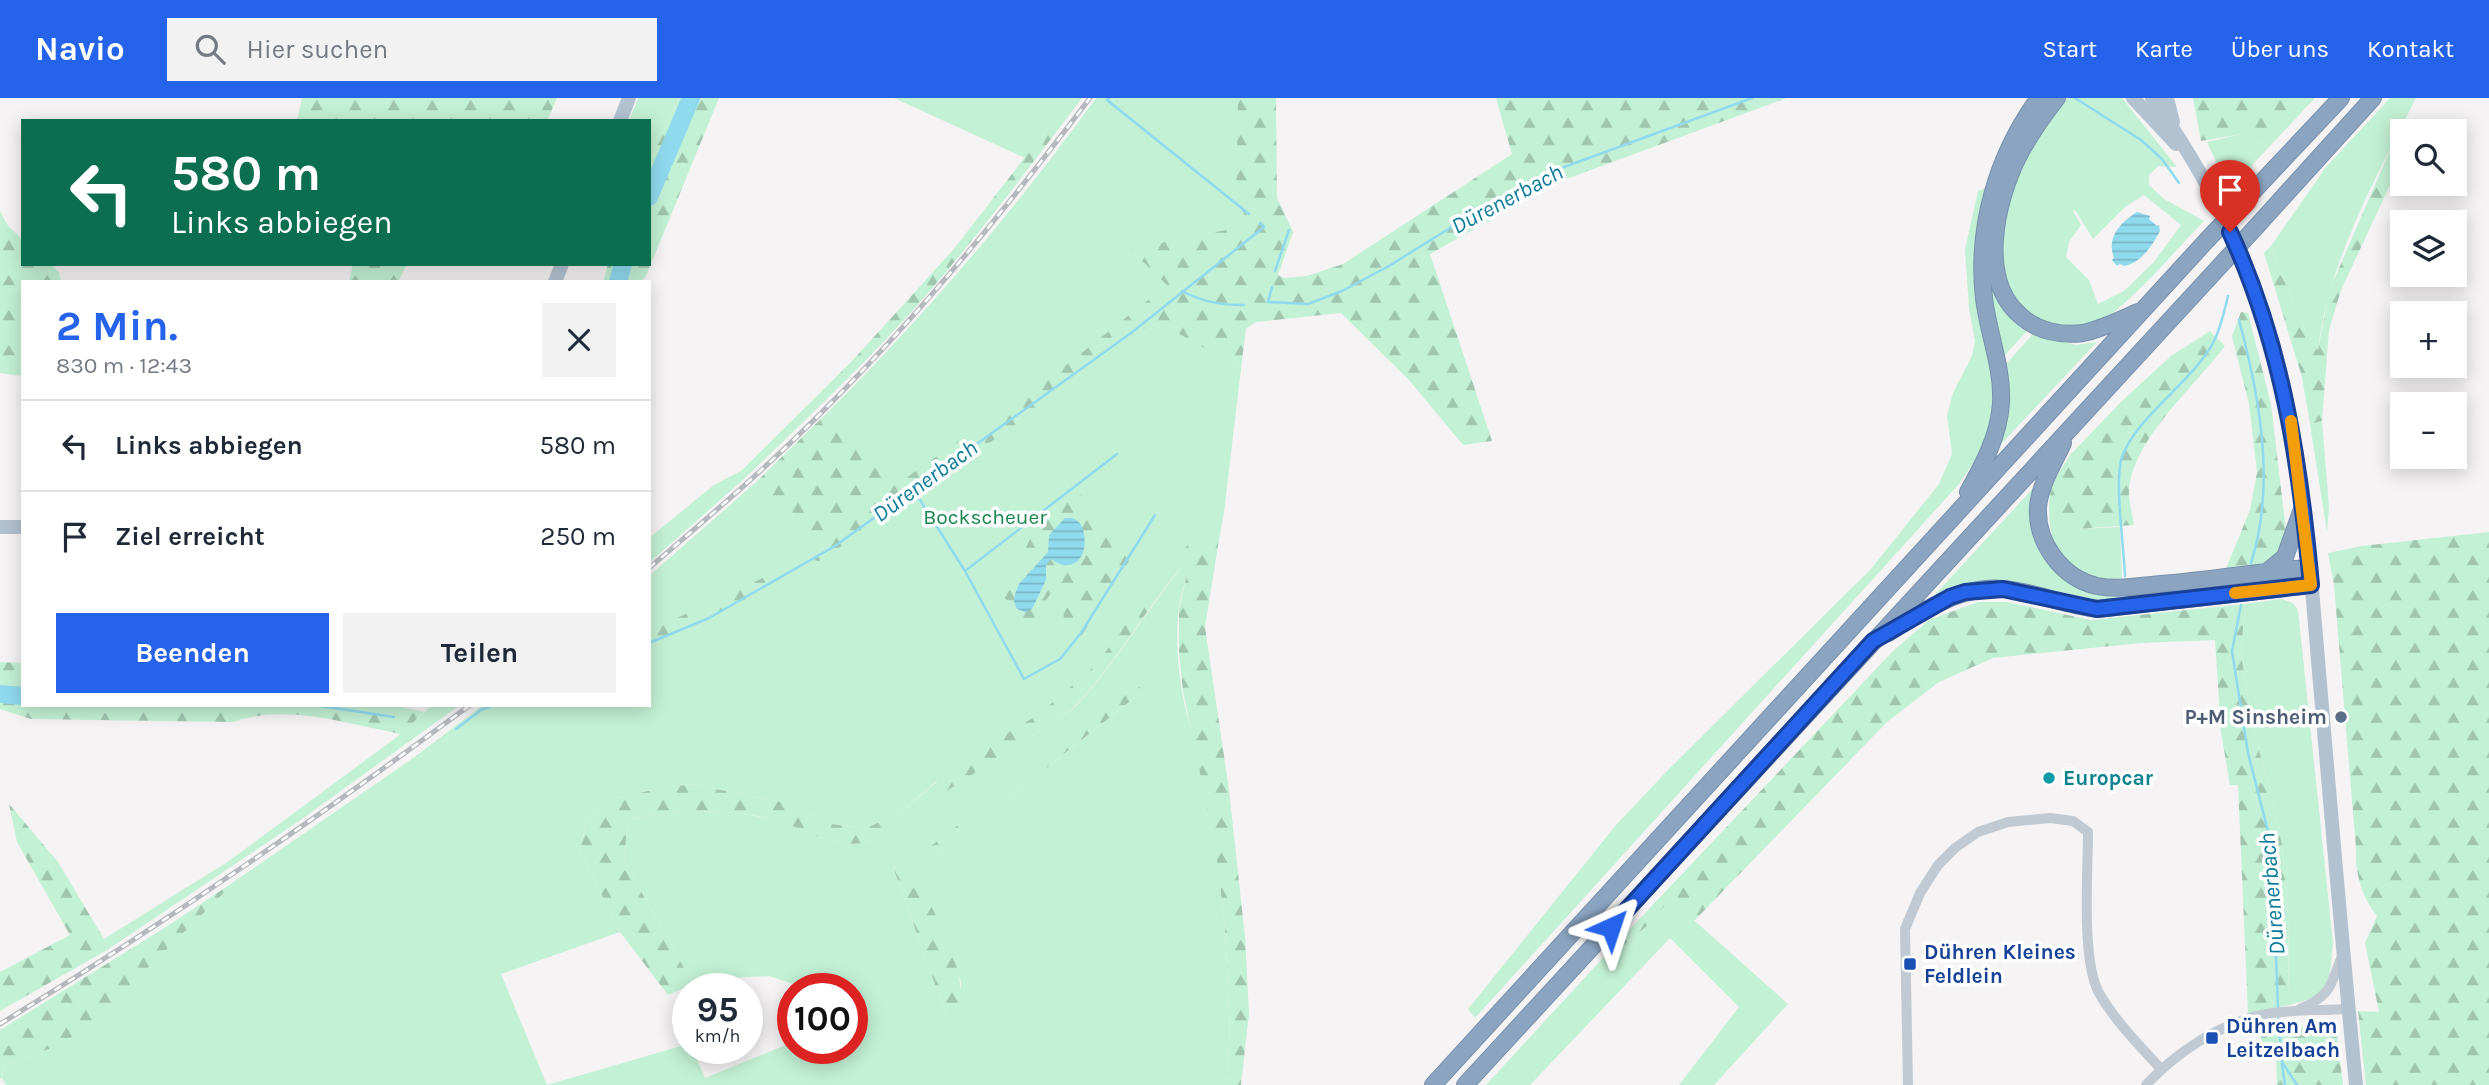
<!DOCTYPE html>
<html lang="de">
<head>
<meta charset="utf-8">
<style>
  body { margin:0; font-family:Karla,sans-serif; background:#f2f2f3; color:#1f2937; height:100vh; display:flex; flex-direction:column; font-size:26px; white-space:nowrap }
  * { box-sizing:border-box; margin:0 }
  p { font-size:23px; color:#747a83 }
  .icon { flex:none; width:38px; height:38px; fill:none; stroke:currentColor; stroke-width:2; stroke-linecap:round; stroke-linejoin:round }
  .map { position:relative; flex:1; overflow:hidden }
  .drawer { position:absolute; left:21px; top:182px; width:630px; height:427px; display:flex; flex-direction:column; background:#fff; border-radius:0px; box-shadow:0 4px 18px #0003 }
  .drawer>* { flex:none }
  .hud { position:absolute; left:21px; top:21px; width:630px; height:147px; border-radius:0px; box-shadow:0 4px 18px #0003; background:#0b6e4f; color:#fff; overflow:hidden }
  .fabs { position:absolute; left:2390px; top:21px; display:grid; gap:14px }
  .fabs a { display:grid; place-items:center; width:77px; height:77px; border-radius:0px; background:#fff; box-shadow:0 4px 18px #0003; font-size:35px }
  .speed { position:absolute; left:672px; top:875px; display:flex; gap:14px; font-size:35px; font-weight:700; text-align:center }
  .speed>* { display:grid; place-content:center; width:91px; height:91px; border-radius:50%; background:#fff; box-shadow:0 4px 18px #0003; line-height:1 }
  .speed small { font-size:18px; font-weight:400 }
  .speed .limit { border:10px solid #d22; background:#fff; color:#111 }
  .pin { position:absolute; display:grid; place-items:center; width:60px; height:60px; color:#fff; margin:-72px -30px; border-radius:50% 50% 50% 0; rotate:-45deg; box-shadow:0 0 7px #0007 }
  .pin .icon { rotate:45deg }
  .me { position:absolute; width:77px; margin:-38px; rotate:42deg; stroke-linejoin:round; filter:drop-shadow(0 0 5px #0008) }
  .turn { display:flex; align-items:center; gap:24px; height:147px; padding:0 35px; font-size:32px }
  .turn .icon { width:91px; height:91px; stroke-width:2.5 }
  .turn b { display:block; font-size:49px; line-height:60px }
  .round { display:grid; place-items:center; flex:none; width:74px; height:74px; border-radius:0px; background:#f2f2f3 }
  .headline { display:flex; align-items:center; justify-content:space-between; height:119px; padding:0 35px }
  h1 { font-size:42px; font-weight:700; line-height:52px; color:#2563eb }
  .primary-button { display:flex; gap:14px; margin-top:auto; padding:14px 35px }
  .primary-button a { flex:1; height:80px; border-radius:0px; background:#2563eb; color:#fff; font-size:28px; font-weight:700; line-height:80px; text-align:center }
  .primary-button a+a { background:#f2f2f3; color:#1f2937 }
  ul { padding:0; list-style:none }
  li { display:flex; align-items:center; gap:21px; height:91px; padding:0 35px; border-top:2px solid #e0e1e3 }
  li div { flex:1 }
  li b { display:block; font-size:26px }
  li em { font-style:normal }
  header { display:flex; align-items:center; gap:42px; box-sizing:border-box; height:98px; padding:0 35px; background:#2563eb; color:#fff }
  header strong { font-size:33px }
  nav { display:flex; gap:38px; margin-inline-start:auto; font-size:24px }
  .search { width:490px; height:63px; background:#f2f2f3; display:flex; align-items:center; gap:18px; box-sizing:border-box; padding:0 24px; border-radius:0px; color:#747a83; font-size:26px }
  .map>svg:first-child { display:block }
</style>
</head>
<body>
<header>
<strong>Navio</strong>
<div class="search"><svg class="icon" aria-label="search" viewBox="0 0 24 24"><circle cx="10" cy="10" r="6"/><path d="M15 15l6 6"/></svg>Hier suchen</div>
<nav><a>Start</a><a>Karte</a><a>Über uns</a><a>Kontakt</a></nav>
</header>
<div class="map">
<svg width="2489" height="987" viewBox="0 0 2489 987">
  <defs>
    <pattern id="forest-firs" width="22" height="20" patternUnits="userSpaceOnUse" patternTransform="scale(1.75)"><rect width="22" height="20" fill="#c3f1d5"/><path d="M5 1l3.5 6h-7zM16 11l3.5 6h-7z" fill="#a0c6b0"/></pattern>
    <pattern id="water-rules" width="6" height="5" patternUnits="userSpaceOnUse" patternTransform="scale(1.75)"><rect width="6" height="5" fill="#90daee"/><path d="M0 2.5h6" fill="none" stroke="#78b4c4"/></pattern>
  </defs>
  <rect width="100%" height="100%" fill="#f5f3f3"/>
  <!-- green -->
  <path fill="#c3f1d5" fill-rule="evenodd" d="M638,0H679L649,64V23H629Z
    M894,0H1071L1025,60Z
    M1096,0H1268L1264,139L1240,206L1232,266L1241,271L1224,414L1219,441L1214,440L1200,538L1205,597L1220,675L1240,838L1246,915L1240,987H1231C1234,920 1235,842 1219,777L1225,828L1230,935L1226,987H6L2,980L4,968L62,946L92,925L238,781L416,658L424,657L464,631H462L493,607H649V478L754,386L760,390L833,317L829,313C927,215 1015,112 1096,0ZM1195,445L1204,447L1185,519L1182,552L1194,639C1180,601 1174,550 1179,509C1182,492 1188,474 1192,456C1151,505 1120,560 1077,607C1067,617 1052,621 1042,631C1008,654 973,676 939,698C914,714 894,741 863,745C831,749 809,733 781,724C734,710 676,711 628,722L624,763L693,886L745,879L769,878L796,887L799,891H852V950H793V944L705,980L692,950H688V946L547,987L501,876L620,834L580,753L587,722L616,700L657,691L691,686L785,705L832,726L864,731L900,715L937,683L943,691L1047,621L1072,601L1176,462ZM1138,587L1142,594L927,765L923,755ZM900,753L943,834L961,884L960,917L951,920L945,914L893,769Z
    M2067,0H2122L2177,69L2158,68L2149,77V87L2164,101L2204,123C2180,147 2123,215 2095,226C2076,233 2051,230 2034,218C1983,185 2001,101 2026,56C2038,36 2052,18 2067,0ZM2144,97L2181,127L2154,164L2124,193L2098,206L2089,182L2066,159L2069,144L2081,127L2073,113L2075,112L2093,141L2125,109Z
    M2390,0H2416C2376,80 2328,163 2318,253L2305,233L2271,148L2326,69Z
    M2241,36L2269,49L2229,92L2207,44Z
    M1986,90C1973,144 1973,179 1983,234C1988,259 1996,288 1994,314C1991,341 1974,364 1959,386L1475,920L1468,911L1616,727L1669,671L1871,471L1939,386L1952,356L1947,317L1953,295L1972,258L1975,243L1969,210L1965,152L1978,93Z
    M1988,174L2019,226L2027,233L2004,258L1994,225Z
    M2033,236L2076,247L2097,244L2001,346C2007,319 2012,294 2005,267Z
    M2322,323L2329,409L2327,434L2310,326Z
    M741,373L745,380L649,465V440L714,387Z
    M2038,385C2039,401 2036,437 2041,451C2052,481 2087,496 2116,499L2117,501L2083,502L2016,487L1930,502Z
    M2050,388L2076,431L2120,429L2122,480C2095,485 2059,467 2052,438C2048,421 2049,405 2050,388Z
    M2281,501L2293,505L2298,512L2333,845C2329,886 2333,897 2289,907L2288,816L2282,747L2272,699L2252,627L2241,556L2245,506Z
    M432,607H460L299,723L107,852L104,841L229,763L401,636Z
    M1669,800L1788,906L1714,987H1679L1739,909L1670,840L1530,987H1486L1613,849L1618,852L1654,822Z"/>
  <!-- forest -->
  <path fill="url(#forest-firs)" d="M302,0H557L547,23H297Z
    M679,0H719L646,178L641,184H603L608,166H649V64Z
    M1071,0H1082C1032,66 983,131 929,194C872,260 808,319 745,380L741,373L853,262L953,152Z
    M1238,0H1276L1277,100L1293,134L1278,177L1284,180L1307,178L1343,166L1512,56L1496,0H1787L1558,84L1430,156L1492,343L1463,347L1409,282L1341,215L1256,224L1246,230L1241,271L1155,222L1065,294L986,347L908,404L819,463L814,462L737,506L649,547V533L780,472L818,444L791,413L754,386L829,313L896,387L977,330L1026,299L1167,187L1130,151L1241,129L1247,123L1236,97Z
    M2193,0H2315L2269,49L2241,36L2201,43Z
    M2391,50L2403,55V59L2341,192L2329,232L2322,323L2310,326L2302,279L2264,155L2271,148L2305,233L2318,252L2329,193Z
    M0,113L8,128L23,142V166H50L59,174L61,184H23V278L0,275Z
    M353,166H407L398,184H349Z
    M2241,214L2248,215L2271,306L2286,433C2280,470 2256,468 2225,473L2250,412L2257,374L2249,306L2232,238Z
    M2210,233L2225,248C2194,289 2136,338 2129,389C2128,401 2132,415 2134,427L2076,431L2051,410L2050,388L2071,356L2121,304L2171,258Z
    M1079,393L1129,463L1075,548L1066,542L1060,481L1030,527L1003,498L1040,420Z
    M2489,434V987H2366L2358,913L2379,914L2365,845L2377,818C2361,798 2355,775 2356,750L2334,487L2328,455L2362,448Z
    M1199,435L1219,441L1205,529L1229,692L1245,839L1249,915L1241,987H1226L1230,935L1225,828L1215,747L1183,593L1179,554V511L1191,458C1149,504 1120,561 1076,607C1067,617 1052,621 1042,631C1008,654 973,676 939,698C914,714 894,741 863,745C831,749 809,733 781,724C736,710 674,711 628,722L624,763L693,886L668,897L620,834L580,753L587,722L616,700L657,691L691,686L785,705L832,726L864,731L900,715L964,661L1038,617L1096,567L1165,472Z
    M1978,504H2007L2091,522L2245,506L2241,556L2252,627L2272,699L2282,747L2288,816L2289,907L2248,915L2238,687H2230L2221,634L2215,542L2141,545L1993,560L1939,584L1887,624L1694,823L1669,801L1654,822L1618,852L1613,849L1893,553L1929,522Z
    M0,564L23,565V607H394L424,614L401,636C347,626 287,605 233,624L31,621L0,611Z
    M1138,587L1143,593L927,765L922,755Z
    M483,607H505L487,616L424,657L416,658Z
    M9,706L58,764L104,841L107,852L0,913V874L70,837L17,744Z
    M900,752C925,799 970,864 960,918L951,920L945,914L893,769Z
    M238,781L92,925L62,946L4,968L2,980L0,981V932L166,829Z
    M2261,928L2336,930L2343,987H2277L2276,960L2261,954Z"/>
  <!-- water -->
  <path fill="url(#water-rules)" d="M2137,114L2150,118L2149,121L2157,128L2159,127L2160,133C2152,148 2141,165 2124,168L2120,166L2117,168L2112,162L2114,160C2106,139 2121,124 2137,114Z
    M1065,420H1073L1080,425C1088,438 1087,466 1067,467C1061,468 1056,464 1051,461L1046,467V482L1032,511L1025,514L1017,511L1014,504L1015,496L1019,486L1048,454L1049,437Z"/>
  <g fill="none" stroke-linecap="round" stroke-linejoin="round">
    <!-- stream -->
    <path stroke="#90daee" stroke-width="2.5" d="M1109,0L1107,2L1249,116
      M2075,0L2141,42L2162,61L2179,85
      M1275,173L1289,132
      M1272,189L1268,204L1308,206L1342,193L1389,168L1479,112L1556,72L1752,0
      M1182,193C1203,204 1220,207 1244,207
      M2239,222C2260,300 2276,387 2251,465
      M913,391L965,473L1024,581L1060,561L1081,535L1155,417
      M965,473L1117,356
      M2125,478C2124,449 2114,383 2122,359C2136,319 2193,283 2213,245C2221,230 2224,214 2228,198
      M2241,507L2232,553L2248,655L2272,749L2278,912
      M649,545L709,520L835,448L1131,235L1264,129L1260,125
      M314,607L394,619
      M456,631L481,612L494,607
      M2278,918L2282,964L2297,987
      M2282,966L2285,987"/>
    <!-- river -->
    <path stroke="#90daee" stroke-width="18" d="M649,99L691,0
      M618,184L623,166
      M0,596L23,598"/>
    <!-- highway casing -->
    <g stroke="#7690ad" stroke-width="18">
      <path id="highway" d="M2057,0C2042,19 2029,38 2018,59C1996,103 1977,183 2022,219C2038,233 2062,238 2083,235C2102,231 2120,222 2138,214
        M2244,103L2341,0
        M2256,129L2373,0
        M2063,345C2054,365 2040,386 2038,409C2036,445 2062,480 2097,488C2118,492 2140,488 2161,486C2211,482 2260,473 2309,470
        M1968,394C1983,367 1999,338 2001,305C2003,270 1988,235 1984,200C1976,129 1997,57 2039,0
        M2268,473L2285,459L2302,411
        M1888,535C1928,510 1968,482 2018,493C2045,498 2070,508 2097,511L2311,487
        M1433,987L2207,142
        M1465,987L2219,169"/>
    </g>
    <!-- minor -->
    <path stroke="#c1cad2" stroke-width="10" d="M2300,911C2332,897 2330,888 2342,858
      M1908,987L1905,831L1920,795L1938,767L1955,750L1978,734L2008,724L2050,720L2073,723L2088,734C2088,774 2081,862 2099,895C2115,923 2140,948 2161,971
      M2146,987C2176,955 2217,927 2261,917C2289,911 2320,913 2348,911"/>
    <!-- major -->
    <path stroke="#b3c2d1" stroke-width="14" d="M2133,0L2176,46
      M2152,0C2201,69 2241,145 2267,225C2304,343 2310,474 2321,597C2332,727 2343,857 2356,987
      M2165,0L2168,4L2173,24
      M620,23L629,0
      M555,184L562,166
      M0,429H23"/>
    <!-- highway -->
    <use href="#highway" stroke="#8ba5c1" stroke-width="16"/>
    <!-- rail casing -->
    <g stroke="#b5b8bd" stroke-width="5">
      <path id="rail" d="M649,470C710,418 771,366 827,309C923,213 1008,108 1090,0
        M0,926C162,827 318,720 470,607"/>
    </g>
    <!-- rail -->
    <use href="#rail" stroke="#fff" stroke-width="2.5" stroke-dasharray="8" stroke-linecap="butt"/>
    <!-- highway-bridge casing -->
    <g stroke="#7690ad" stroke-width="18" stroke-linecap="butt">
      <path id="highway-bridge" d="M2207,142L2244,103
        M2219,169L2256,129"/>
    </g>
    <!-- highway-bridge -->
    <use href="#highway-bridge" stroke="#8ba5c1" stroke-width="16"/>
  </g>
  <g fill="none" stroke-linecap="round" stroke-linejoin="round">
    <!-- route casing -->
    <g stroke="#184099" stroke-width="18">
      <path id="route" d="M1611,829L1873,543L1950,499L1965,494L2003,491L2097,511L2311,487C2300,365 2282,246 2230,134"/>
    </g>
    <!-- route -->
    <use href="#route" stroke="#2563eb" stroke-width="12"/>
    <!-- slow -->
    <path stroke="#f59e0b" stroke-width="12" d="M2235,495L2311,487L2291,323"/>
  </g>
  <!-- markers -->
  <circle fill="#5c6f8a" stroke="#fff" stroke-width="2.5" cx="2341" cy="619" r="7"/>
  <circle fill="#0f9aa8" stroke="#fff" stroke-width="2.5" cx="2049" cy="680" r="7"/>
  <g fill="#1a4fb4" stroke="#fff" stroke-width="2.5">
    <rect x="1903" y="859" width="14" height="14" rx="3.5"/>
    <rect x="2205" y="933" width="14" height="14" rx="3.5"/>
  </g>
  <g text-anchor="middle" dominant-baseline="central" stroke-width="7" stroke-linejoin="round" paint-order="stroke">
    <!-- park labels -->
    <g font-size="21" fill="#17864f" stroke="#fff">
      <text x="985" y="419">Bockscheuer</text>
    </g>
    <!-- service labels -->
    <g font-size="21" font-weight="bold" fill="#4e5e75" stroke="#fff" text-anchor="end">
      <text x="2327" y="619">P+M Sinsheim</text>
    </g>
    <!-- culture labels -->
    <g font-size="21" font-weight="bold" fill="#0d838f" stroke="#fff" text-anchor="start">
      <text x="2063" y="680">Europcar</text>
    </g>
    <!-- transit labels -->
    <g font-size="21" font-weight="bold" fill="#164399" stroke="#fff" text-anchor="start">
      <text x="1924" y="854">Dühren Kleines<tspan x="1924" dy="24">Feldlein</tspan></text>
      <text x="2226" y="928">Dühren Am<tspan x="2226" dy="24">Leitzelbach</tspan></text>
    </g>
    <!-- water labels -->
    <g font-size="23" font-style="italic" fill="#0c7c9b" stroke="#fff">
      <text transform="translate(1507 101) rotate(-28)">Dürenerbach</text>
      <text transform="translate(925 383) rotate(-36)">Dürenerbach</text>
      <text transform="translate(2272 796) rotate(-95)">Dürenerbach</text>
    </g>
  </g>
</svg>
<div class="fabs">
<a><svg class="icon" aria-label="search" viewBox="0 0 24 24"><circle cx="10" cy="10" r="6"/><path d="M15 15l6 6"/></svg></a>
<a><svg class="icon" aria-label="layers" viewBox="0 0 24 24"><path d="M12 4l9 5-9 5-9-5zM3 14l9 5 9-5"/></svg></a>
<a>+</a>
<a>−</a>
</div>
<div class="speed"><div>95<small>km/h</small></div><div class="limit">100</div></div>
<div class="pin" style="left:2230px;top:134px;background:#d93025"><svg class="icon" aria-label="arrive" viewBox="0 0 24 24"><path d="M6 21V4h12l-3 4 3 4H6"/></svg></div>
<svg class="me" style="left:1611px;top:829px" viewBox="-20 -20 40 40"><path d="M0-17L14 15 0 8-14 15z" fill="#2563eb" stroke="#fff" stroke-width="4"/></svg>
<div class="hud">
<div class="turn"><svg class="icon" aria-label="left" viewBox="0 0 24 24"><path d="M17 20v-9H6M10 6l-5 5 5 5"/></svg><div><b>580 m</b>Links abbiegen</div></div>
</div>
<section class="drawer">
<div class="headline"><div><h1>2 Min.</h1><p>830 m · 12:43</p></div><a class="round"><svg class="icon" aria-label="close" viewBox="0 0 24 24"><path d="M6 6l12 12M18 6L6 18"/></svg></a></div>
<ul>
<li><svg class="icon" aria-label="left" viewBox="0 0 24 24"><path d="M17 20v-9H6M10 6l-5 5 5 5"/></svg><div><b>Links abbiegen</b></div><em>580 m</em></li>
<li><svg class="icon" aria-label="arrive" viewBox="0 0 24 24"><path d="M6 21V4h12l-3 4 3 4H6"/></svg><div><b>Ziel erreicht</b></div><em>250 m</em></li>
</ul>
<div class="primary-button"><a>Beenden</a><a>Teilen</a></div>
</section>
</div>
</body>
</html>
